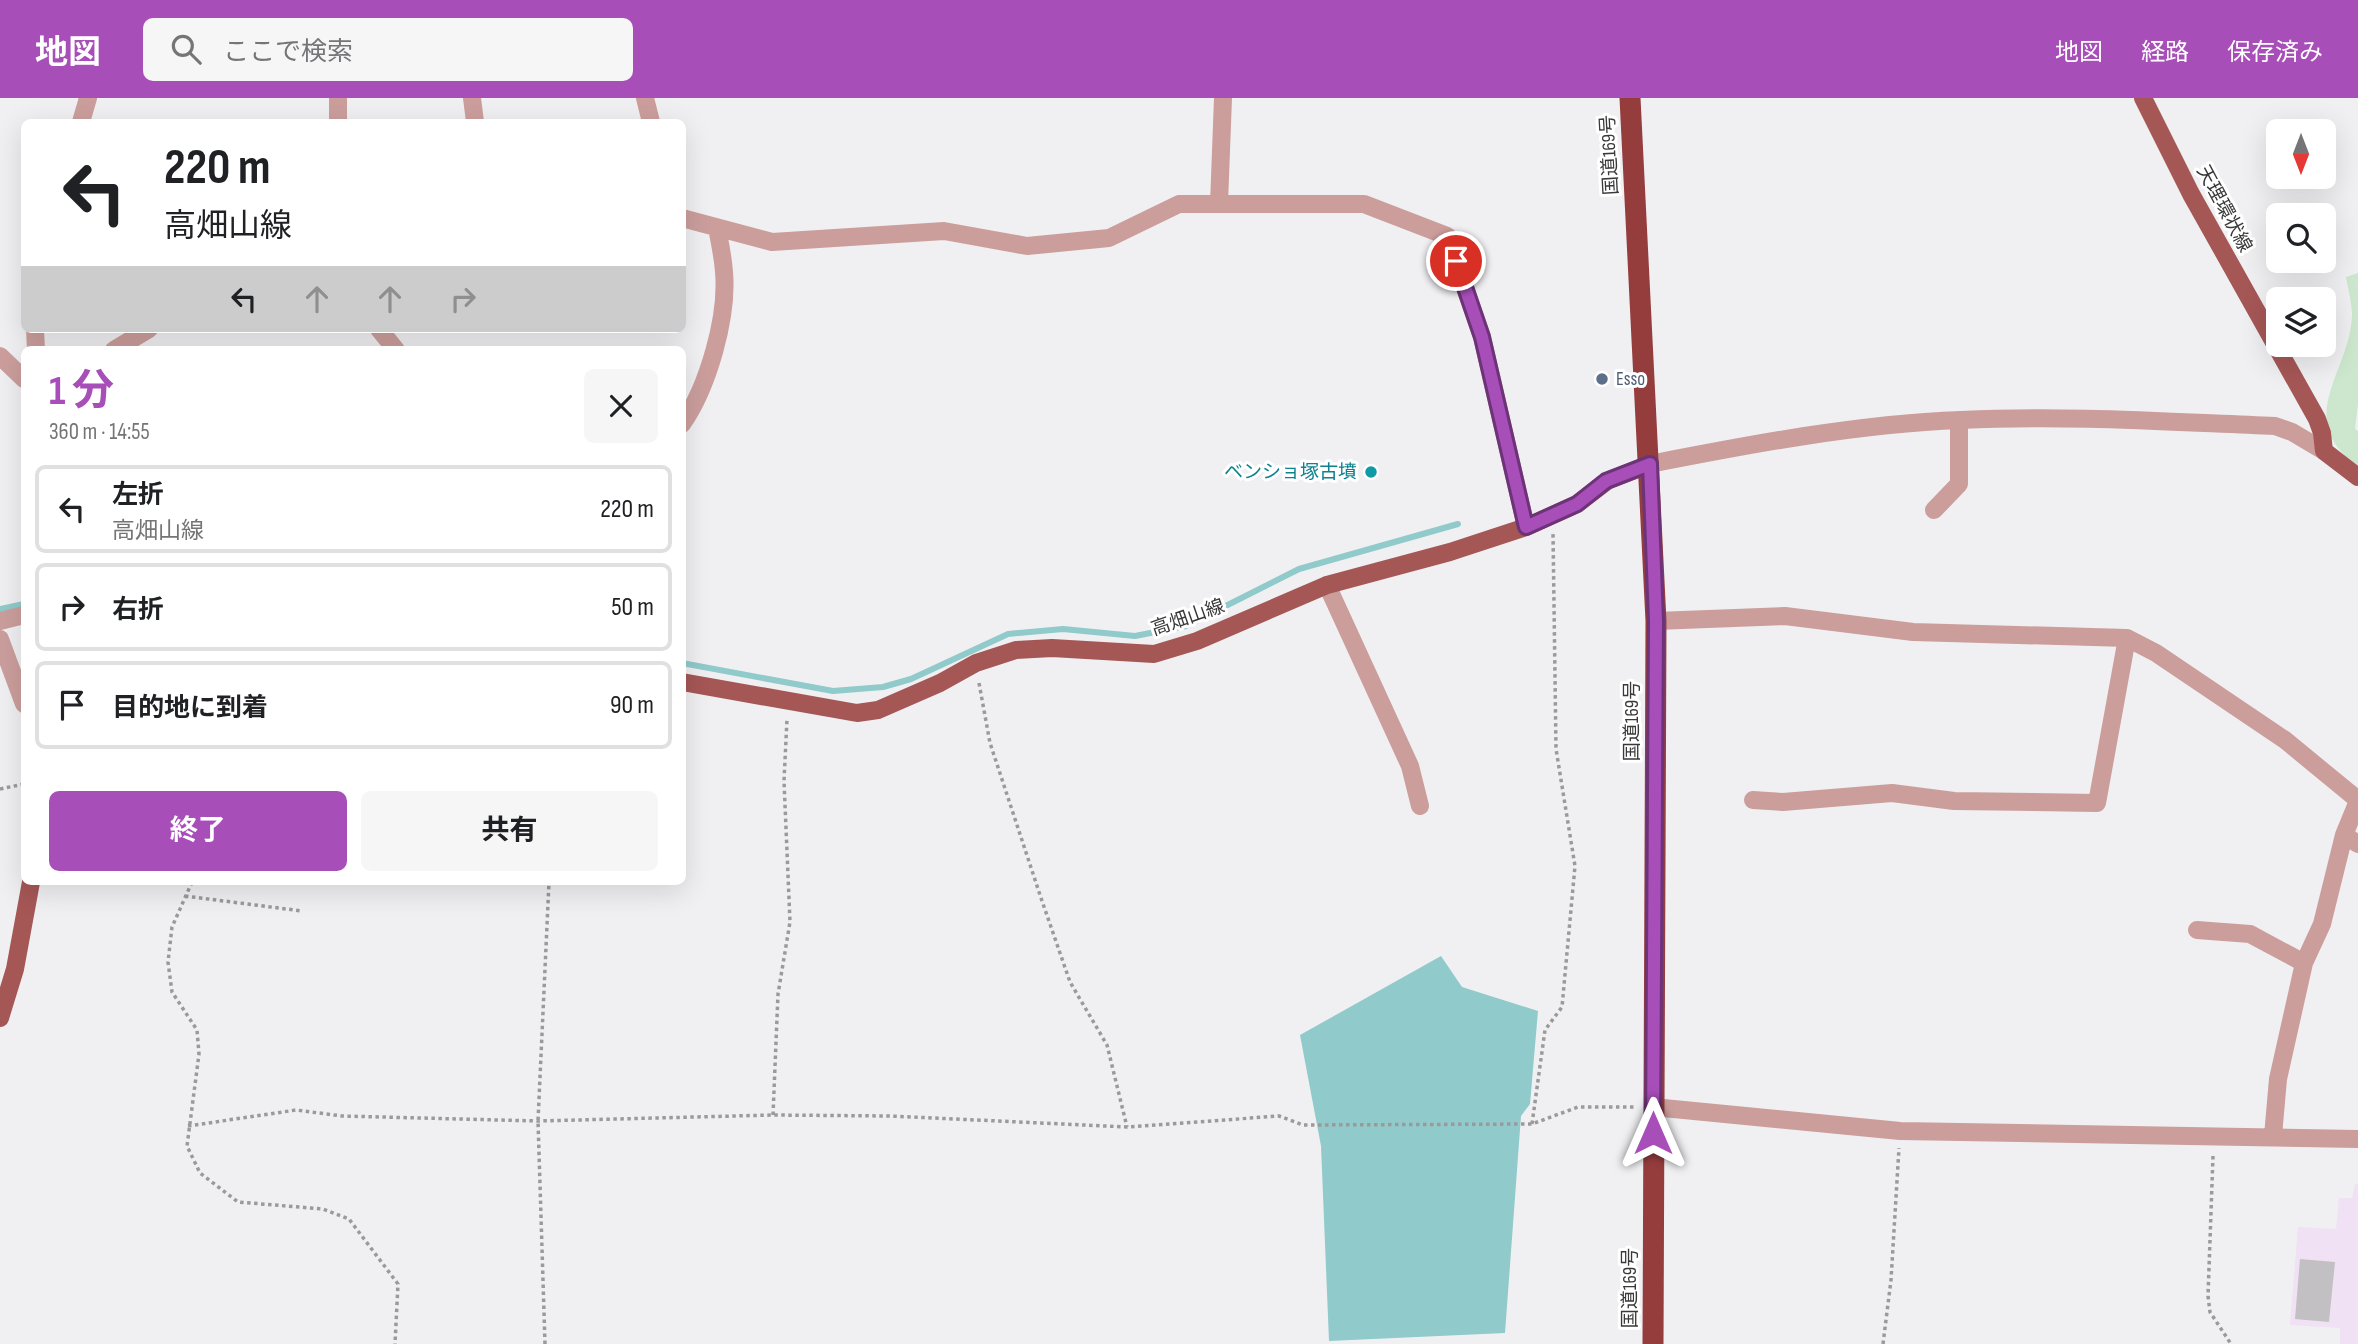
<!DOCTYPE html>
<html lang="ja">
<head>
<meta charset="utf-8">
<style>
  body { margin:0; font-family:"Sofia Sans Condensed","Noto Sans JP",sans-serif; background:#f6f6f6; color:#202124; height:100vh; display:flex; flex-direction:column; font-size:26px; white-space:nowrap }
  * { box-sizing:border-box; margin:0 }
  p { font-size:23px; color:#757577 }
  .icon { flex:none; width:38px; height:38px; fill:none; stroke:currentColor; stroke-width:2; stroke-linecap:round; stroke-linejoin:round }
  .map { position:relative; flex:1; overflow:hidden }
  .details { position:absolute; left:21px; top:248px; width:665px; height:539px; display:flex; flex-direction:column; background:#fff; border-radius:10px; box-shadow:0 7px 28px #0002 }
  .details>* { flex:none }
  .hud { position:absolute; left:21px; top:21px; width:665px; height:214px; border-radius:10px; box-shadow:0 7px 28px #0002; background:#fff; color:#202124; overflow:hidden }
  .needle { width:46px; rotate:180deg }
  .fabs { position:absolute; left:2266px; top:21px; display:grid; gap:14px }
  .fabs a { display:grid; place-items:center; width:70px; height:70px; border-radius:10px; background:#fff; box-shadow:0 7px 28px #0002; font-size:35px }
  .pin { position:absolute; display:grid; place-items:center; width:60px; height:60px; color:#fff; margin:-30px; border:4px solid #fff; border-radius:50%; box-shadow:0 2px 7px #0007 }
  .me { position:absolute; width:77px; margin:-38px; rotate:0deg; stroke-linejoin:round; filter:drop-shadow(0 0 5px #0008) }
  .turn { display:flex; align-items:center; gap:24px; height:147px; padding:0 28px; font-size:32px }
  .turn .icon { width:91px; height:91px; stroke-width:2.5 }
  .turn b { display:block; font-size:49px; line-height:60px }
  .lanes { display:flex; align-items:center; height:66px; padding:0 28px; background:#0003; justify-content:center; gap:35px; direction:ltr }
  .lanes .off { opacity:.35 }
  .round { display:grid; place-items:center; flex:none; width:74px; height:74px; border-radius:10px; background:#f6f6f6 }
  .overview { display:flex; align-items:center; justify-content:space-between; height:119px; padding:0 28px }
  h1 { font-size:42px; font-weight:700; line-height:52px; color:#a84eb9 }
  .primary-button { display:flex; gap:14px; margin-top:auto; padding:14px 28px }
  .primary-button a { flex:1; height:80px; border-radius:10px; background:#a84eb9; color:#fff; font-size:28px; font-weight:700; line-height:80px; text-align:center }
  .primary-button a+a { background:#f6f6f6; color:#202124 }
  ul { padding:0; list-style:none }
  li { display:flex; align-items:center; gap:21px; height:88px; margin:0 14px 10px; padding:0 14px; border:4px solid #e0e0e0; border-radius:10px }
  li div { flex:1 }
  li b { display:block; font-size:26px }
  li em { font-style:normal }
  header { display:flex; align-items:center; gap:42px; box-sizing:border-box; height:98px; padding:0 35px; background:#a84eb9; color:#fff }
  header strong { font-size:33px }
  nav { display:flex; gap:38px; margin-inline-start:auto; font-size:24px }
  .search { width:490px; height:63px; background:#f6f6f6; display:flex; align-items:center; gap:18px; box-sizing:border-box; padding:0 24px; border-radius:10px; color:#757577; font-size:26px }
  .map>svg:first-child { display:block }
</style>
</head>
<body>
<header>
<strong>地図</strong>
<div class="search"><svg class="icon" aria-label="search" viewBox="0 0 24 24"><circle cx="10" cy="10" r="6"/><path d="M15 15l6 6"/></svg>ここで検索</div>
<nav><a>地図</a><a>経路</a><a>保存済み</a></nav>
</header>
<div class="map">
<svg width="2358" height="1246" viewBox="0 0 2358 1246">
  <rect width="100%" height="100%" fill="#f0f0f3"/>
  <!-- education -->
  <path fill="#f0e1f4" d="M2355,1086H2358V1246H2340V1230L2290,1227L2298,1129L2336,1131L2339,1100H2352Z"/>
  <!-- green -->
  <path fill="#cce7cd" d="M2358,175V306L2355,331L2358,333V368C2292,321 2350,275 2352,217C2352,205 2348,191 2346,179Z"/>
  <!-- water -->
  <path fill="#90caca" d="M1441,858L1462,889L1538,913L1530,1006L1521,1018L1505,1235L1329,1243L1321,1048L1300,937Z"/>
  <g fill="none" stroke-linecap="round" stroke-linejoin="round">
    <!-- stream -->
    <path stroke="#90caca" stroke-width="6" d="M0,511L24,506
      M682,565L833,593L883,589L911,581L1008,536L1063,531L1135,538L1186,528L1299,471L1458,426"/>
  </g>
  <!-- building -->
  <path fill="#c2c0c3" d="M2300,1161L2335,1164L2329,1224L2295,1221Z"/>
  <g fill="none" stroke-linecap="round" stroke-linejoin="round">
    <!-- path -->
    <path stroke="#9a9a9c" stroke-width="3.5" stroke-dasharray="3.5 3.5" stroke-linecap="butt" d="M979,585L990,645L1041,800L1070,884L1107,947L1127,1029
      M0,691L24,686
      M192,784L172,829L168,864L172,894L197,932L199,956L187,1048L200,1075L238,1104L323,1111L349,1121L398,1186L395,1246
      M185,798L302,813
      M773,1017L778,896L790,824L784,683L787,621
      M1532,1026L1545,932L1562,909L1575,768L1556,651L1553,435
      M188,1028L296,1012L342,1018L538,1023L773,1017L890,1018L1127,1029L1279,1018L1303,1027L1532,1026L1578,1009H1635
      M2213,1058L2208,1198L2210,1214L2231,1246
      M545,1246L538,1023L549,784
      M1883,1246L1891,1182L1899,1050"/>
    <!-- minor -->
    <path stroke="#cb9e9c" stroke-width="18" d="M338,0V24
      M472,0L475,24
      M645,0L651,24
      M81,24L88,0
      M1219,106L1223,0
      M682,120L772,144L944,133L1027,148L1109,140L1179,106H1364L1447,138L1482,239L1526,429
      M35,231L36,252
      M379,231L396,252
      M114,252L149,231
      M0,258L24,281
      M682,326C708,289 728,219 724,174C723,159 720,145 717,130
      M1650,366C1752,346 1857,326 1961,322C2066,317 2170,324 2275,328L2292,334L2324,353
      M1934,412L1959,386V322
      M1327,487L1410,668L1420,708
      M0,523L24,517
      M1656,523L1785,518L1913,534L2127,540L2156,555L2285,642L2358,702
      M0,541L24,606
      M1753,702L1783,704L1892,695L1954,703L2097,705L2127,540
      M2358,703L2344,737L2358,746
      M2197,832L2250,836L2304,865L2278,981L2273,1038
      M2304,865L2322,826L2344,737
      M1653,1009L1900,1033L2358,1041"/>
    <!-- major -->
    <path stroke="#a55756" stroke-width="18" d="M2143,0L2191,96L2317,321L2322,335L2324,353L2358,379
      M682,584L857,615L878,612L940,585L976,565L1016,552L1052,550L1154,556L1197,543L1327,487L1450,454L1526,429L1577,406L1607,383L1650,366
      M0,920L15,871L31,784"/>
    <!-- highway -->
    <path stroke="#953c3d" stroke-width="21" d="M1630,0L1656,523L1653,1246"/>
  </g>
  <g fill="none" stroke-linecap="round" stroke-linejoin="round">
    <!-- route casing -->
    <g stroke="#6d3378" stroke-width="18">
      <path id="route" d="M1456,163L1482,239L1526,429L1577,406L1606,383L1650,366L1656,523L1653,1035"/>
    </g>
    <!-- route -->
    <use href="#route" stroke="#a84eb9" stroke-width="12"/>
  </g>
  <!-- markers -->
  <circle fill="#5c6f8a" stroke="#fff" stroke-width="2.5" cx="1602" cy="281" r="7"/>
  <circle fill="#0f9aa8" stroke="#fff" stroke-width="2.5" cx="1371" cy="374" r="7"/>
  <g text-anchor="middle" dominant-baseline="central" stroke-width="6" stroke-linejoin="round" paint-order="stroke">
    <!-- street labels -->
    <g font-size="19" fill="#39393a" stroke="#fff">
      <text transform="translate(1610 57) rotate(-93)">国道169号</text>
      <text transform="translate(2224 111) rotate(62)">天理環状線</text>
      <text transform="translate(1188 520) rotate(-19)">高畑山線</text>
      <text transform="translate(1632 623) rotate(-90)">国道169号</text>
      <text transform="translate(1630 1190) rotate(-90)">国道169号</text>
    </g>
    <!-- service labels -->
    <g font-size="19" fill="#4e5e75" stroke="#fff" text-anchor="start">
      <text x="1616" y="281">Esso</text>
    </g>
    <!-- culture labels -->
    <g font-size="19" fill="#0d838f" stroke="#fff" text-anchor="end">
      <text x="1357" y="374">ベンショ塚古墳</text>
    </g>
  </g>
</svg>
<div class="fabs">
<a><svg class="needle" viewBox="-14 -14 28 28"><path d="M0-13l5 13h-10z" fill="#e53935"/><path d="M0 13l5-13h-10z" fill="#757577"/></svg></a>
<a><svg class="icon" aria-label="search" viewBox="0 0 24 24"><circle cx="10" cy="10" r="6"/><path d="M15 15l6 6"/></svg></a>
<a><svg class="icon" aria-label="layers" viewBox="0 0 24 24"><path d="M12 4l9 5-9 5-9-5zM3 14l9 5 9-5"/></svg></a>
</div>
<div class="pin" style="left:1456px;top:163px;background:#d93025"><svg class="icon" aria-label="arrive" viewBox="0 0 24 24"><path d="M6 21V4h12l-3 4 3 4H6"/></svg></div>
<svg class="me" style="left:1653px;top:1035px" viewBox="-20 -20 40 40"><path d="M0-17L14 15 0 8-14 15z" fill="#a84eb9" stroke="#fff" stroke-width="4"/></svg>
<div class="hud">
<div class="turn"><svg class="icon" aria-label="left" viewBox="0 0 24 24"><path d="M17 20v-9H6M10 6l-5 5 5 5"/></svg><div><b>220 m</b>高畑山線</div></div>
<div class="lanes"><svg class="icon" aria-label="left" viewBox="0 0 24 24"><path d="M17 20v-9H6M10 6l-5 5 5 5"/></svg><svg class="icon off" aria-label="ahead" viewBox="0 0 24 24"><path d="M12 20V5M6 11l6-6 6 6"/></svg><svg class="icon off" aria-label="ahead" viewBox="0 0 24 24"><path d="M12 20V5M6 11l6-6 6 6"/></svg><svg class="icon off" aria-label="right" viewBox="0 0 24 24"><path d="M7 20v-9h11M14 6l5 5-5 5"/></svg></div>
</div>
<section class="details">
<div class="overview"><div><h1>1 分</h1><p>360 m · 14:55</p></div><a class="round"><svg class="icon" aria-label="close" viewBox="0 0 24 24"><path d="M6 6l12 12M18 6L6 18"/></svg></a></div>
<ul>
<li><svg class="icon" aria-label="left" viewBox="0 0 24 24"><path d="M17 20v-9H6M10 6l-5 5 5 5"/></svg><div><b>左折</b><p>高畑山線</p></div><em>220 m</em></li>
<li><svg class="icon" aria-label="right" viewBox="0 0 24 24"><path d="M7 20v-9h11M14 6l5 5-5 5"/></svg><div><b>右折</b></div><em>50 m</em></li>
<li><svg class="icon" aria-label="arrive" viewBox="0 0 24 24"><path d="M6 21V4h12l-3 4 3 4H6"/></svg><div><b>目的地に到着</b></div><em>90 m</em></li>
</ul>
<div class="primary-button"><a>終了</a><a>共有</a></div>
</section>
</div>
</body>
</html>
